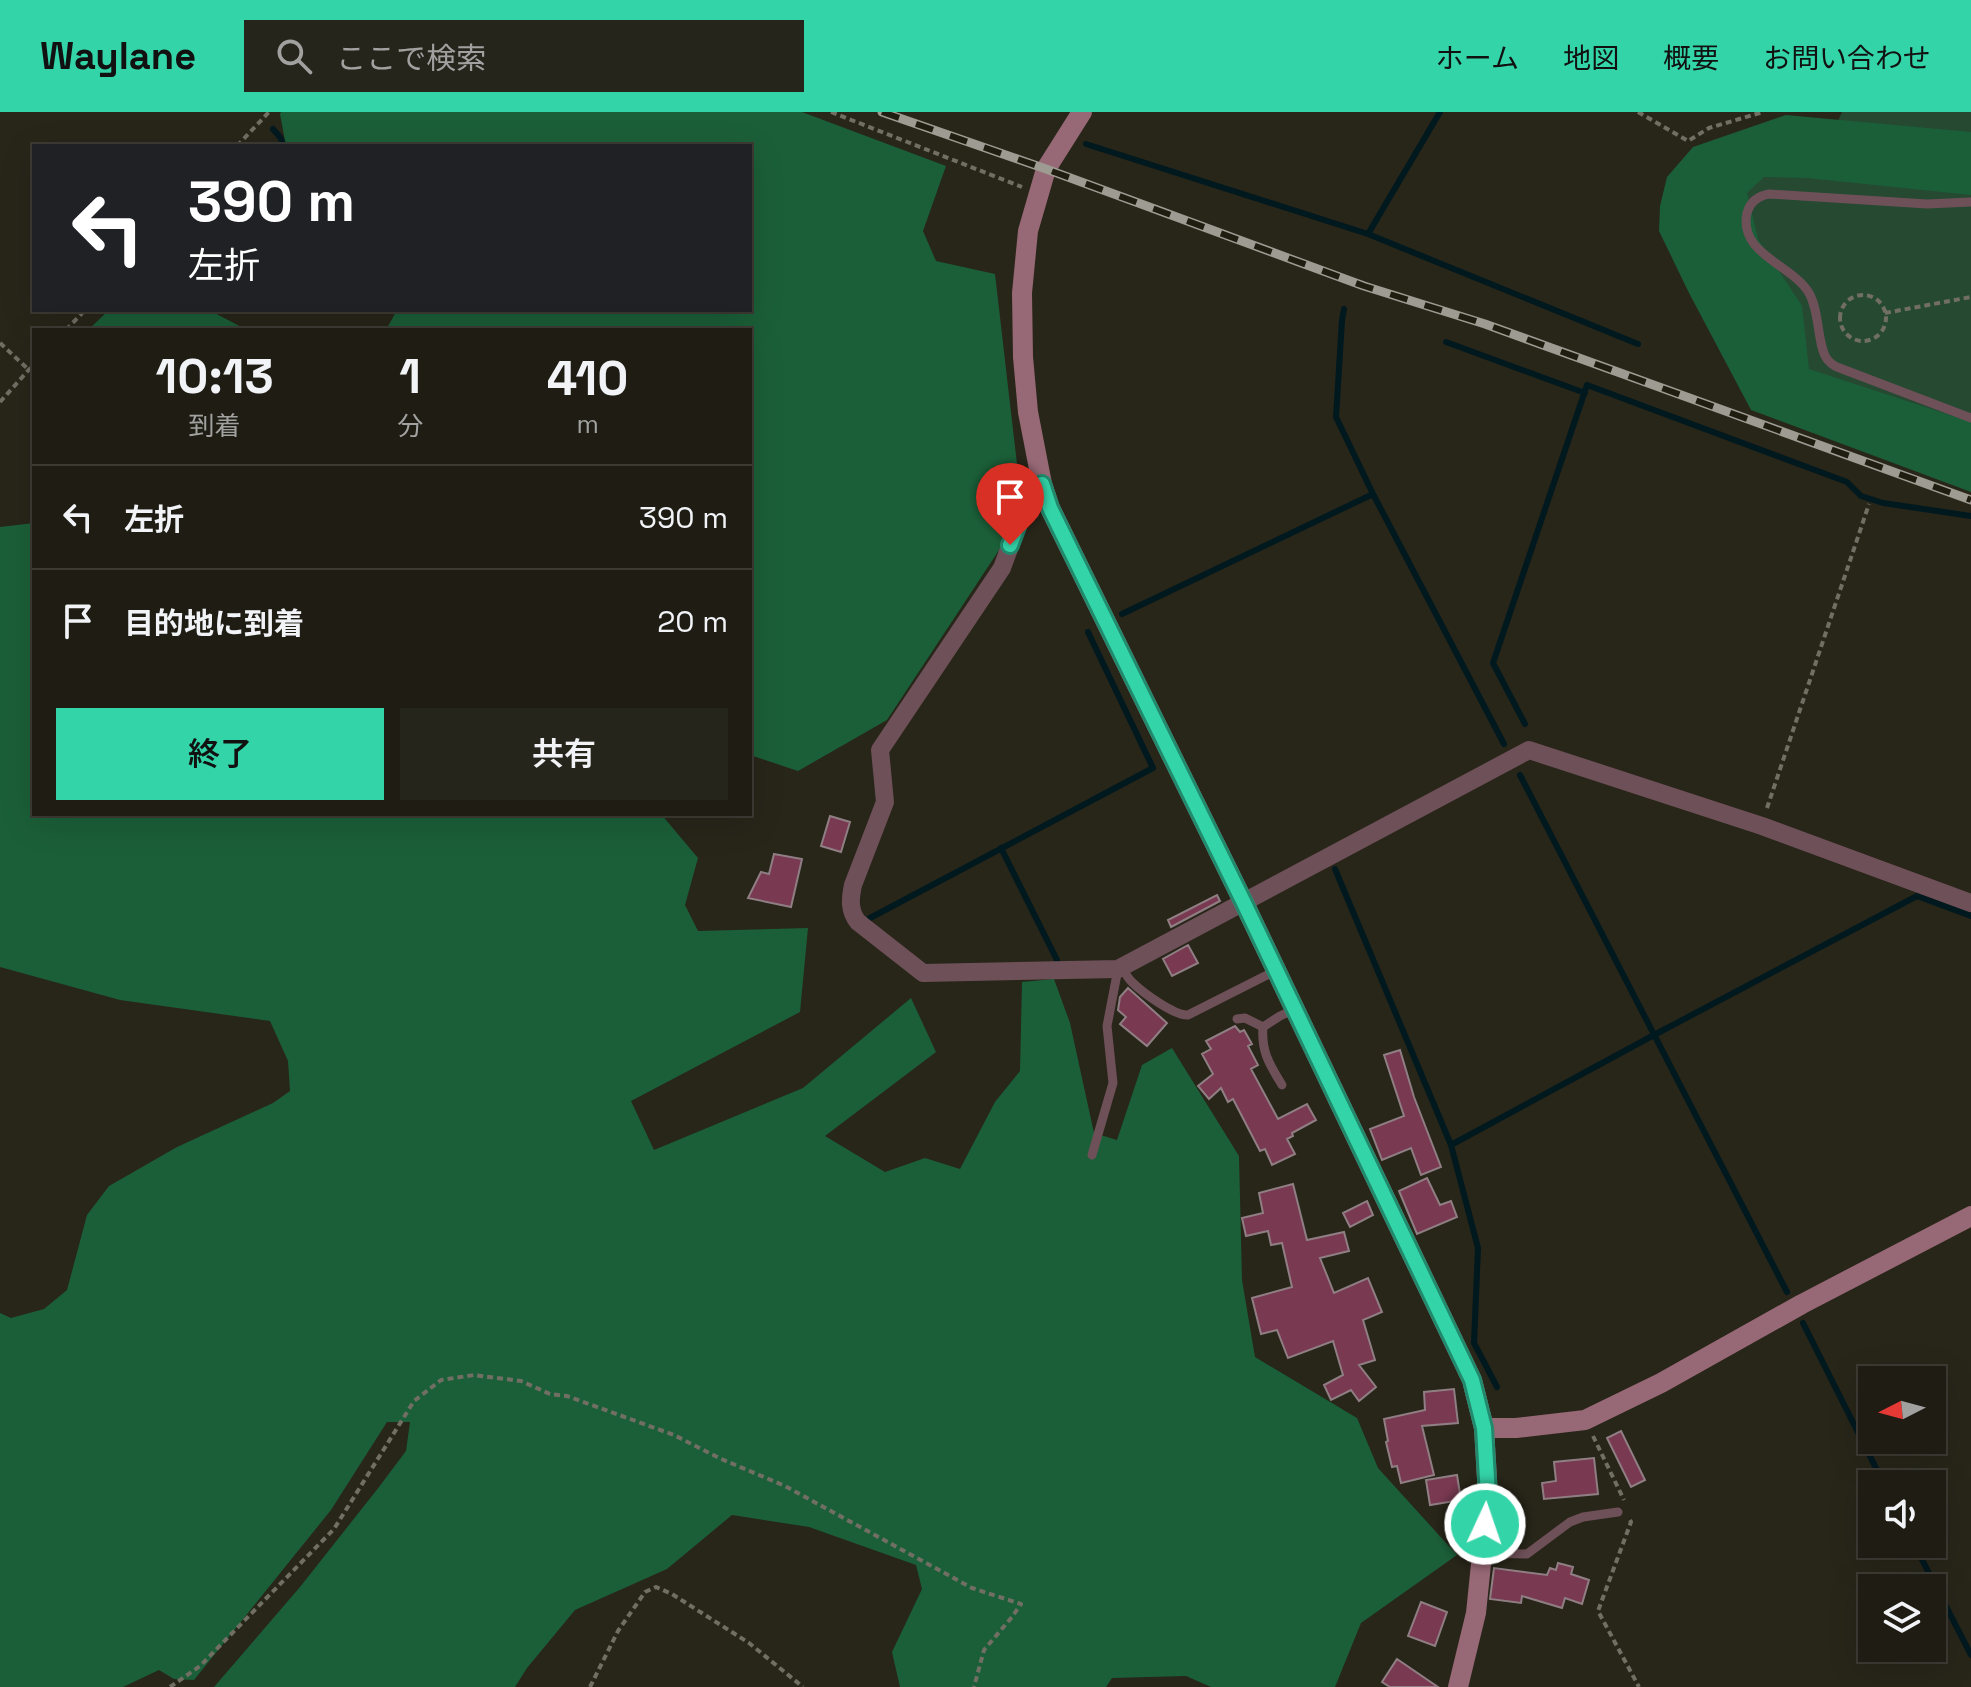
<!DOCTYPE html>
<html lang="ja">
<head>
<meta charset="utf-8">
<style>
  body { margin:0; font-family:"Space Grotesk","Noto Sans JP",sans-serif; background:#26251c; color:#f1f3f6; height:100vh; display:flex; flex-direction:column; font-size:30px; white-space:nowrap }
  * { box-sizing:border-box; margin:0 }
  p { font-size:26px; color:#a1a1a0 }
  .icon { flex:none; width:44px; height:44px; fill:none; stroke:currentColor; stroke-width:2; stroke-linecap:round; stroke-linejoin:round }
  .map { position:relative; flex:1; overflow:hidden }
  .sheet { position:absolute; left:32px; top:216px; width:720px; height:488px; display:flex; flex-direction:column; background:#1e1c13; border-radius:0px; box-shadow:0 8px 32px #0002,0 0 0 2px #3c3a33 }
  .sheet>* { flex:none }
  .top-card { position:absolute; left:32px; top:32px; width:720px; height:168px; border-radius:0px; box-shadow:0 8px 32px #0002,0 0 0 2px #3c3a33; background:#202124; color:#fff; overflow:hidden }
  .needle { width:52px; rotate:264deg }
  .fabs { position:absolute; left:1858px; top:1254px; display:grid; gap:16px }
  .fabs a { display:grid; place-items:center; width:88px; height:88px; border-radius:0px; background:#1e1c13; box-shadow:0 8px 32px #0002,0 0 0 2px #3c3a33; font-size:40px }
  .pin { position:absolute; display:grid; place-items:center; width:68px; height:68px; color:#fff; margin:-82px -34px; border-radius:50% 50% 50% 0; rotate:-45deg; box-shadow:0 0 8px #0007 }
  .pin .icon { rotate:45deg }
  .me { position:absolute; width:88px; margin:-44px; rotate:3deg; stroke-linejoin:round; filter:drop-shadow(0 0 6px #0008) }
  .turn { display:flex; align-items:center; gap:28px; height:168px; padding:0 24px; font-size:36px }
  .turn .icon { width:104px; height:104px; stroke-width:2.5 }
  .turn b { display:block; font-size:56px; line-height:68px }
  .eta { display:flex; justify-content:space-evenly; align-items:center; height:136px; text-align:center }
  .eta b { font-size:48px; font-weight:600; line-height:56px }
  .button { display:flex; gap:16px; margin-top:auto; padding:16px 24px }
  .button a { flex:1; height:92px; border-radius:0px; background:#33d4a8; color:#111; font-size:32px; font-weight:600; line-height:92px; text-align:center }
  .button a+a { background:#26251c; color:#f1f3f6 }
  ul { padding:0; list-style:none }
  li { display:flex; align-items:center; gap:24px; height:104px; padding:0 24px; border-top:2px solid #3c3a33 }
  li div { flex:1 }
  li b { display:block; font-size:30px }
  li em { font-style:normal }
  header { display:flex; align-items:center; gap:48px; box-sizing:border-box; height:112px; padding:0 40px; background:#33d4a8; color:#111 }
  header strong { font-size:38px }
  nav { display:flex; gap:44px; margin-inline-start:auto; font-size:28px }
  .search { width:560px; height:72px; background:#26251c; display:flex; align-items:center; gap:20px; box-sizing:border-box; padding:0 28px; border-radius:0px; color:#a1a1a0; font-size:30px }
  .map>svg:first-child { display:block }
</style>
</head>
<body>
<header>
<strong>Waylane</strong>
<div class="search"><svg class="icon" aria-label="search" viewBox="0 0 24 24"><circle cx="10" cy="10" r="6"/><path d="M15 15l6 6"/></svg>ここで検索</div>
<nav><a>ホーム</a><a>地図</a><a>概要</a><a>お問い合わせ</a></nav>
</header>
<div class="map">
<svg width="1971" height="1575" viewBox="0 0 1971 1575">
  <rect width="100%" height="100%" fill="#282519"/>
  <!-- green -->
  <path fill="#264932" d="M1842,0H1971V339L1801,262L1720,57L1832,22Z"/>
  <!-- forest -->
  <path fill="#1b5f38" d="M281,0H802L946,54L923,119L936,149L995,162L1017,352L1007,426L887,608L798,659L750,643V218H386L397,198H750V34H286L280,2Z
    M1786,3L1971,20V83L1807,66L1764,65L1747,81L1758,127L1802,194L1809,257L1971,310V380L1751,298L1689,181L1659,119L1660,94L1667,65L1693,35Z
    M109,198H209L247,218H88Z
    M34,411V702H661L698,746L685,793L698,819L808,816L800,900L631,989L654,1038L803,976L911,886L936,940L825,1024L885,1060L925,1046L960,1057L995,990L1020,959L1022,870L1054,867L1070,911L1094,1021L1117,1028L1142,953L1172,936L1239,1044L1242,1168L1255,1245L1357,1306L1378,1356L1457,1443L1361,1511L1335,1575H1211L1186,1564L1112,1566L1106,1575H900L892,1540L922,1477L916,1453L809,1415L732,1403L667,1457L575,1498L527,1556L515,1575H214L300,1475L379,1375L406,1339L410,1310H387L331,1398L194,1568L174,1567L159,1558L123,1575H0V1201L11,1206L44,1197L67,1178L87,1103L109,1074L177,1035L273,991L290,979L288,949L270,909L120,888L0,855V415Z"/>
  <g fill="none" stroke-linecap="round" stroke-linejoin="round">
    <!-- stream -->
    <path stroke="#00191f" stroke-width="6" d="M273,17L280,25L284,34
      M1086,32L1368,122L1638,232
      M1368,122L1440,0
      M1344,197L1342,208L1336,305L1373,382L1504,632
      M1446,230L1585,281
      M1122,502L1373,382
      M1525,612L1493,551L1587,273L1847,370L1861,384L1883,391L1971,404
      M1520,663L1787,1180
      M1001,736L1057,848
      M1335,757L1451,1033L1478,1136L1474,1231L1497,1275
      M870,806L1153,656L1088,520
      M1451,1033L1654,923L1917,784L1971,804
      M1803,1211L1884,1372
      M1914,1432L1971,1543"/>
  </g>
  <!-- building -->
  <path fill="#793950" stroke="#8f7e83" stroke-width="2" d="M830,704L850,710L841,740L821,734Z
    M774,742L802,747L791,795L748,786L761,760L769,762Z
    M1217,783L1220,789L1171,815L1168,808Z
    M1188,833L1198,851L1172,864L1163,847Z
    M1128,876L1167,911L1147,934L1120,912L1126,905L1118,898L1120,885Z
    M1235,914L1240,920L1244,918L1252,932L1248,934L1258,953L1251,957L1278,1007L1307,992L1316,1008L1292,1021L1293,1024L1287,1027L1295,1042L1272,1053L1265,1037L1260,1039L1233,987L1228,990L1221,976L1209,987L1198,974L1213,962L1202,942L1211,937L1206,929Z
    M1400,938L1414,985L1441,1055L1421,1063L1411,1036L1382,1048L1370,1017L1404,1004L1384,943Z
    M1427,1066L1440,1093L1451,1089L1457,1105L1417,1122L1399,1079Z
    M1293,1072L1307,1128L1344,1120L1349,1139L1320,1146L1334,1181L1368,1166L1382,1200L1363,1208L1375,1248L1359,1253L1376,1275L1359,1289L1351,1278L1331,1288L1324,1273L1343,1263L1333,1229L1288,1246L1277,1218L1261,1222L1252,1186L1292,1175L1282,1131L1271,1133L1268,1119L1246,1124L1242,1106L1263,1101L1259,1081Z
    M1367,1089L1373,1103L1350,1115L1343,1101Z
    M1454,1277L1458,1311L1422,1314L1434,1363L1401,1371L1397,1354L1392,1355L1386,1330L1388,1329L1384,1307L1425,1298L1424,1280Z
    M1621,1319L1645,1368L1631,1375L1607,1326Z
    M1594,1346L1598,1382L1544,1387L1542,1371L1556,1369L1554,1350Z
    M1457,1363L1461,1388L1430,1393L1426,1368Z
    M1558,1451L1573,1455L1571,1462L1589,1468L1582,1492L1565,1486L1562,1496L1522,1484L1521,1491L1490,1487L1494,1456L1547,1463L1550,1456L1556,1458Z
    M1421,1490L1447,1500L1435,1534L1408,1524Z
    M1397,1547L1438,1575H1390L1382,1570Z"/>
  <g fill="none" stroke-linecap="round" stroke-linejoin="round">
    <!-- path -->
    <path stroke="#716f64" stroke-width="4" stroke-dasharray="6 4" stroke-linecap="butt" d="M831,0L1022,75
      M1638,0L1688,29L1709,16L1763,0
      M237,34L269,0
      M1840 206a23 23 0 1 1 46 0a23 23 0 1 1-46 0Z
      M1885,201L1971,185
      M66,218L85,198
      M0,231L29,258
      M0,290L34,252
      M1767,696L1869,392
      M1593,1324L1624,1388
      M1630,1408L1631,1410L1598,1499L1639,1575
      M170,1575L200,1554L334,1417L414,1289L441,1268L474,1263L521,1269L550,1282L567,1284L674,1323L719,1346L785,1374L972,1476L1021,1492L1012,1505L984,1538L974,1575
      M590,1575L618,1519L645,1480L656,1475L672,1482L749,1531L803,1575"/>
    <!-- lane -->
    <path stroke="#6e5058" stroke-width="9" d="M1971,90L1927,92L1769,82C1758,84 1750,90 1747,101C1738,142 1793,153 1809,181C1820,200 1817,233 1827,247C1829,250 1834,254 1837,255L1971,306
      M1121,856C1125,860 1128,867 1133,871C1143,881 1175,904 1188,903L1277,858
      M1237,907L1245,906L1263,915
      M1282,973C1270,953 1261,940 1263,915L1280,904L1295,897
      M1092,1043L1113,971L1107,914L1118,857
      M1483,1441L1527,1442L1570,1410L1583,1405L1618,1400"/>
    <!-- street -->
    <path stroke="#6e5058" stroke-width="18" d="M1042,372L1027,388L1002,456L880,638L885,690L853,773C850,787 849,799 858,810L923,861L1118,857L1529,638L1762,714L1971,791"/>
    <!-- secondary -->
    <path stroke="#976875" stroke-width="20" d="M1082,0L1046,57L1028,119L1022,181L1023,245L1028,300L1042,372L1050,396L1243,789L1472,1268L1484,1316L1488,1384L1476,1501L1458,1575
      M1484,1316H1516L1585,1308L1661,1271L1802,1192L1971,1104"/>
    <!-- rail casing -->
    <g stroke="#9d9b92" stroke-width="9">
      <path id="rail" d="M882,0L1046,57L1364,174L1485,212L1971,388"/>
    </g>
    <!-- rail -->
    <use href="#rail" stroke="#1f1c10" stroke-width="6" stroke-dasharray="18" stroke-linecap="butt"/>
  </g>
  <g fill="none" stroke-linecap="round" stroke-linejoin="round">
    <!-- route casing -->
    <g stroke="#218a6d" stroke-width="20">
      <path id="route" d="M1010,433L1027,388L1042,372L1050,396L1243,789L1472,1268L1484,1316L1488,1384L1485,1412"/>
    </g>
    <!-- route -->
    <use href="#route" stroke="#33d4a8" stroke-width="14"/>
  </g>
</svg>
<div class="fabs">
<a><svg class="needle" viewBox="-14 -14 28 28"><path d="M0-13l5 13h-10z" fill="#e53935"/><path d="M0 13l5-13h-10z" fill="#a1a1a0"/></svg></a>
<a><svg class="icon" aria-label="sound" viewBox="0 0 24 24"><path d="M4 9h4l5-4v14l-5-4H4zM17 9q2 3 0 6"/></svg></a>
<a><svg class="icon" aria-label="layers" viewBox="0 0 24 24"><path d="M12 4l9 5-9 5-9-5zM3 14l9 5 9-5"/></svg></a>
</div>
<div class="pin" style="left:1010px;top:433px;background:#d93025"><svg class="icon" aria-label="arrive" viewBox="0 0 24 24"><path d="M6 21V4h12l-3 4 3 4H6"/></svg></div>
<svg class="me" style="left:1485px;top:1412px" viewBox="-20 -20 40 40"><circle r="17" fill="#33d4a8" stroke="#fff" stroke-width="3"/><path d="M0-11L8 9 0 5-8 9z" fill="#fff"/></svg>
<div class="top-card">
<div class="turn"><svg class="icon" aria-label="left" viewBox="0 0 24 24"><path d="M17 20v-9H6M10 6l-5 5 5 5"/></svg><div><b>390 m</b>左折</div></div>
</div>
<section class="sheet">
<div class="eta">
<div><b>10:13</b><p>到着</p></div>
<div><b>1</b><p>分</p></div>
<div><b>410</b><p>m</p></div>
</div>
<ul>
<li><svg class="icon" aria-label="left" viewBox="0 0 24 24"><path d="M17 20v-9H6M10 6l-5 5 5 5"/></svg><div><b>左折</b></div><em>390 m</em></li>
<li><svg class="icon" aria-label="arrive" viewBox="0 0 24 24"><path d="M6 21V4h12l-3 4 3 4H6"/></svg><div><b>目的地に到着</b></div><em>20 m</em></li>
</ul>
<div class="button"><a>終了</a><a>共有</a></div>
</section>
</div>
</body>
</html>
